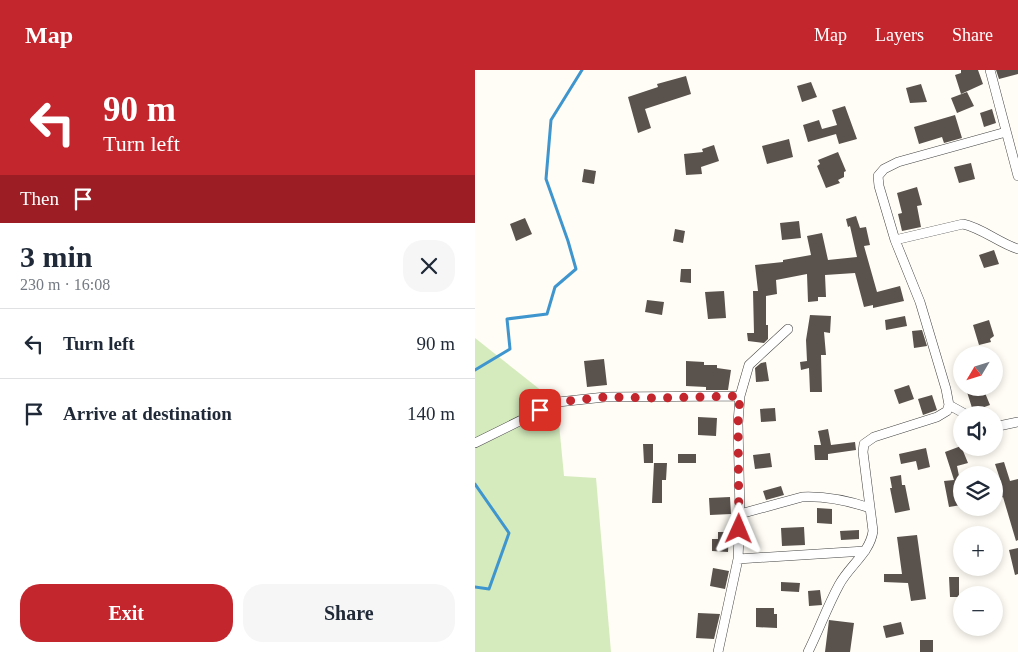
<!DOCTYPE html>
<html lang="en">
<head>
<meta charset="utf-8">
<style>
  body { margin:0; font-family:"Times New Roman",serif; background:#f6f6f7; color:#1f2937; height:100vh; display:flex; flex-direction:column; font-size:19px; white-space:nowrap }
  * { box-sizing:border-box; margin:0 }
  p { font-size:16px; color:#747a83 }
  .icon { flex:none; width:28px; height:28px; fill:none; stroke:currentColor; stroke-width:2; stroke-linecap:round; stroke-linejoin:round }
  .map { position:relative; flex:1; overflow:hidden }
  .side { display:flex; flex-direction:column; background:#fff; width:475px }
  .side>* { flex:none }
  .hud { background:#c4262e; color:#fff; overflow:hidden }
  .needle { width:32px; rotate:232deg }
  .controls { position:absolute; left:478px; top:276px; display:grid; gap:10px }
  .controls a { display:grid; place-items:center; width:50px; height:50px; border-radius:50%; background:#fff; box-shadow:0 2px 8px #0003; font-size:25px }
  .pin { position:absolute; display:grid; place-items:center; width:42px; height:42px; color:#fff; margin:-21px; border-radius:10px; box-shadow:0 2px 8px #0006 }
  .me { position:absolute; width:55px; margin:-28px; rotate:1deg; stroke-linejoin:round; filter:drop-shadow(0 0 4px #0008) }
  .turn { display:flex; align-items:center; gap:18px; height:105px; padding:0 20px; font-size:22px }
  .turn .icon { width:65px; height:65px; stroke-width:2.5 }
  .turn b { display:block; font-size:35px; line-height:42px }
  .then { display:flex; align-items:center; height:48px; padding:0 20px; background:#0003; gap:10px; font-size:19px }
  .round { display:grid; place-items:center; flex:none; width:52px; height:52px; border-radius:20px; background:#f6f6f7 }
  .headline { display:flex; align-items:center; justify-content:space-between; height:85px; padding:0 20px }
  h1 { font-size:30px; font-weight:700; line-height:38px }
  .button { display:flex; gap:10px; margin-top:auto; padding:10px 20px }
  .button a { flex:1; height:58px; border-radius:20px; background:#c4262e; color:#fff; font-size:20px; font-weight:700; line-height:58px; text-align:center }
  .button a+a { background:#f6f6f7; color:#1f2937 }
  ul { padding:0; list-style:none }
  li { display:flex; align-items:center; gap:15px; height:70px; padding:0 20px; border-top:1px solid #e0e1e3 }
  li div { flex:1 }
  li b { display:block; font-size:19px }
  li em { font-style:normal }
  header { display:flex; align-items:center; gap:30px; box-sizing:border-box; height:70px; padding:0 25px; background:#c4262e; color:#fff }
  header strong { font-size:24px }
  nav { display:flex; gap:28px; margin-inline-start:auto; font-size:18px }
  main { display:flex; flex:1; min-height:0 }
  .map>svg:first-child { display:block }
</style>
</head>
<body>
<header>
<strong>Map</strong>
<nav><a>Map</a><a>Layers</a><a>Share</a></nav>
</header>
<main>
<section class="side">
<div class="hud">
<div class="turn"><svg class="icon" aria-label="left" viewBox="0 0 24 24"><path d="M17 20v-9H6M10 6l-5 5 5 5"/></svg><div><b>90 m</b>Turn left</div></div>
<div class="then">Then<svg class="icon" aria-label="arrive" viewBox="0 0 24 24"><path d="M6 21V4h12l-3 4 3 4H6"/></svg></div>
</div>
<div class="headline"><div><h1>3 min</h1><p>230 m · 16:08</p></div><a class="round"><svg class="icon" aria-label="close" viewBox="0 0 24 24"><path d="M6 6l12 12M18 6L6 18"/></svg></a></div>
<ul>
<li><svg class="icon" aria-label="left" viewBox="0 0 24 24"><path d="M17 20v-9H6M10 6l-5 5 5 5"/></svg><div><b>Turn left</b></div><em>90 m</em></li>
<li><svg class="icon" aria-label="arrive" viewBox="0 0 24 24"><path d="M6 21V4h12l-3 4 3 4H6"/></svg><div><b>Arrive at destination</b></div><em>140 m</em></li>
</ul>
<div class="button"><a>Exit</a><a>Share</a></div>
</section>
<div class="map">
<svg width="543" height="582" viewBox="0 0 543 582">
  <rect width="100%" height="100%" fill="#fffdf5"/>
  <!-- green -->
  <path fill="#d5ebbd" d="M0,268L82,333L89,406L121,408L136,582H0Z"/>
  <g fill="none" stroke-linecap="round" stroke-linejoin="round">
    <!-- stream -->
    <path stroke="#3f96cf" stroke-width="3" d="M0,300L35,279L32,249L72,244L80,217L101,199L93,171L71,109L76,50L107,0
      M0,414L34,463L14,519L0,517"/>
  </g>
  <!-- building -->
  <path fill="#5a524d" d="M486,0H503L508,14L486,24L480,5L486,3Z
    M521,0H543V4L524,9Z
    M211,6L216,24L170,39L176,58L163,63L153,27L183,17L182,14Z
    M336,12L342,27L327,32L322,16Z
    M446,14L452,32L435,33L431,18Z
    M492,22L499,36L482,43L476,28Z
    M370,36L382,69L364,74L361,64L333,72L328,55L344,50L347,59L362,55L357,40Z
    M517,39L521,53L509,57L505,43Z
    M480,45L487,68L469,73L467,67L444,74L439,57Z
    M314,69L318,87L292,94L287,76Z
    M239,75L244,91L226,97L227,104L211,105L209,84L228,82L227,79Z
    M363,82L371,101L369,102V107L363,110L365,113L351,118L342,96L345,94L343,90Z
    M496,93L500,109L484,113L479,97Z
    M109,99L121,101L119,114L107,112Z
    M442,117L447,135L442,136L446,157L427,161L423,144L427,143L422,123Z
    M381,146L385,158L391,157L395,175L389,176L402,222L425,216L429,231L398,238V235L389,237L380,203L350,205L351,227H343V231L333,232L332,204L301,210L302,224L291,226V255H293V269L289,273L273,271L272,263H279L278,221H283L280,195L308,192V190L336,185L332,166L347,163L353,190L382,187L375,156L373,157L371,149Z
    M50,148L57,164L41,171L35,154Z
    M324,151L326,168L307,170L305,153Z
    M200,159L210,161L208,173L198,171Z
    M519,180L524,194L509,198L504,185Z
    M206,199H216V213L205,212Z
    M249,221L251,248L233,249L230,222Z
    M172,230L189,232L187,245L170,242Z
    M335,245L356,246L355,263L349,262L351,285H346L347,322H335L334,298L326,300L325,292L332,291L331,270Z
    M430,246L432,256L411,260L410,250Z
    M514,250L519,266L515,269L516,272L504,275L498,255Z
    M447,260L452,276L439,278L437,261Z
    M129,289L132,315L112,317L109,291Z
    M211,291L229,292V295H242V298L256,300L253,320H231V317L211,316Z
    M291,292L294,311L281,312L280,298L286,293Z
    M434,315L439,329L424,334L419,320Z
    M505,318H508L515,335L498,341L492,322Z
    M457,325L462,340L448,345L443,329Z
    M300,338L301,351L286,352L285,339Z
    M223,347L242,348L241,366L223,365Z
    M353,359L356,375L380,372L381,380L353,384V390H340L339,375H346L343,361Z
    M168,374H178V393H169Z
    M486,376L493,393L482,396L486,416V435L474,437L469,411L479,410L470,382Z
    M451,378L455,397L443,400L441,391L426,394L424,384Z
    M295,383L297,397L280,399L278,385Z
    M203,384H221V393H203Z
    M529,392L535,411L543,409V470L541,471L528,427L524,429L519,414L526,412L520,394Z
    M179,393H192L191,410H187V433H177Z
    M426,405L427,415H430L435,440L420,443L415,418H417L415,407Z
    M306,416L309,425L291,430L288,421Z
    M255,427L256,444L235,445L234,428Z
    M342,438L357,439V454L342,453Z
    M329,457L330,475L307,476L306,458Z
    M384,460V469L366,470L365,461Z
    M243,462H254L253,482L237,481V469H243Z
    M442,465L451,529L436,531L433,513L409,512V504H427L422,467Z
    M543,478V504L540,505L534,480Z
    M238,498L254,501L250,519L235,516Z
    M474,507H484V527H475Z
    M306,512L325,513L324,522L306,521Z
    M345,520L347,535L334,536L333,521Z
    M281,538H299V544H302V558L281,557Z
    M223,543L245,544L239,569L221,568Z
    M354,550L379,553L375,582H350Z
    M426,552L429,564L411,568L408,556Z
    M445,570H458V582H445Z"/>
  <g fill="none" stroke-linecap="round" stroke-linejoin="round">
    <!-- minor casing -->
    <g stroke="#444" stroke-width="10">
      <path id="minor" d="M515,0L543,106
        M420,170L488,154C507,158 524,173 543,179
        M474,335L492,345
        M519,357L543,352
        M0,373L83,332L130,327L265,326
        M265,444L327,427C349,426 374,431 395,438
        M263,489L390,481
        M243,582L263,489L265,444L263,353L265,326L274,295L313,259
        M333,582C344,560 352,537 364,515C374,496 395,483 398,461L388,382L389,374L399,367L462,347L472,341L474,335L471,319L445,232L420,170L404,116L403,106L409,99L423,92L531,62"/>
    </g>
    <!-- minor -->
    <use href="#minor" stroke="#fff" stroke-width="9"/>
  </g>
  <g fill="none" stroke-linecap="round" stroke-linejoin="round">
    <!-- route -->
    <path stroke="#c4262e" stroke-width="9" stroke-dasharray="0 16.2" d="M65,340L83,332L130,327L182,328L265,326L263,353L264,459"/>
  </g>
</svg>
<div class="controls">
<a><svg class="needle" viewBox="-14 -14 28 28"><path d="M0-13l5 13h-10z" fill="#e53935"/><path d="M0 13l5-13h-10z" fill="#747a83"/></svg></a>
<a><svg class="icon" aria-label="sound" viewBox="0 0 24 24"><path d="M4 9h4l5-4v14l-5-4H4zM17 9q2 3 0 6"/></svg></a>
<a><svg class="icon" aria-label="layers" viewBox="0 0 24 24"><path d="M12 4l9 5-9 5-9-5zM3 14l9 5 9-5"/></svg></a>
<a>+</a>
<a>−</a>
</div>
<div class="pin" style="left:65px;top:340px;background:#d93025"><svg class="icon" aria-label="arrive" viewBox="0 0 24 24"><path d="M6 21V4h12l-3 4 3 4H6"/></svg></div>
<svg class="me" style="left:264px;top:459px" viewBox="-20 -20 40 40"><path d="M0-17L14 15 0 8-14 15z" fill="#c4262e" stroke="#fff" stroke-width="4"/></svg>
</div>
</main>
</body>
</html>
